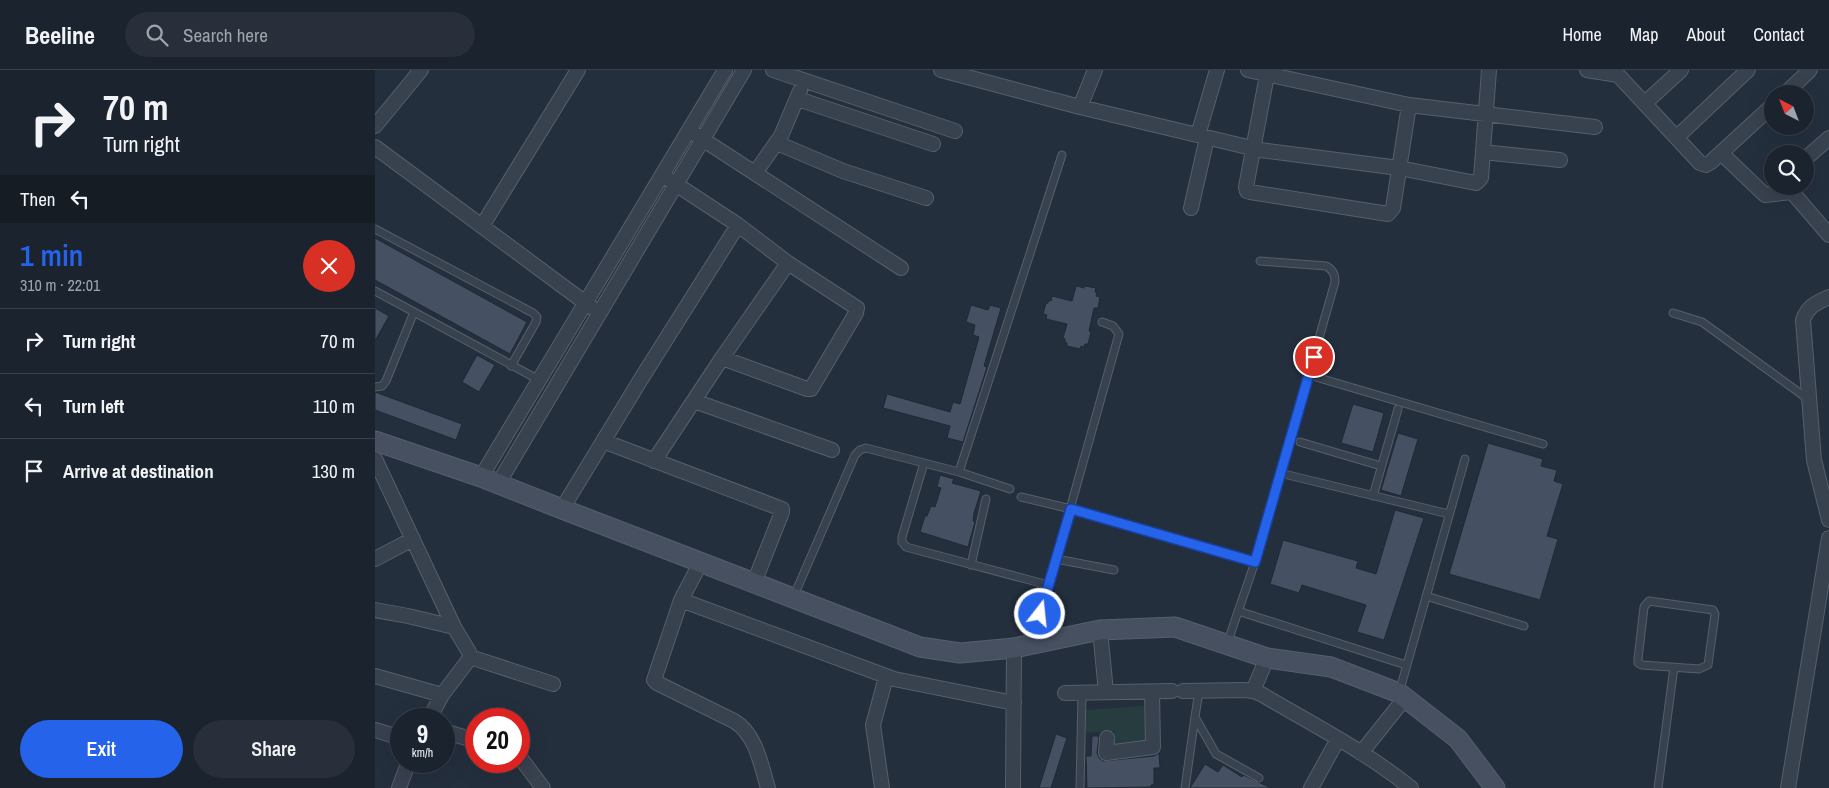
<!DOCTYPE html>
<html lang="en">
<head>
<meta charset="utf-8">
<style>
  body { margin:0; font-family:"Archivo Narrow",sans-serif; background:#282f3a; color:#f1f3f6; height:100vh; display:flex; flex-direction:column; font-size:19px; white-space:nowrap }
  * { box-sizing:border-box; margin:0 }
  p { font-size:16px; color:#a0a4aa }
  .icon { flex:none; width:28px; height:28px; fill:none; stroke:currentColor; stroke-width:2; stroke-linecap:round; stroke-linejoin:round }
  .map { position:relative; flex:1; overflow:hidden }
  .details { display:flex; flex-direction:column; background:#1b232e; width:375px }
  .details>* { flex:none }
  .banner { background:#1b232e; color:#f1f3f6; overflow:hidden }
  .needle { width:32px; rotate:318deg }
  .fabs { position:absolute; left:1389px; top:15px; display:grid; gap:10px }
  .fabs a { display:grid; place-items:center; width:50px; height:50px; border-radius:50%; background:#1b232e; box-shadow:0 5px 20px #0002,0 0 0 1px #39404a; font-size:25px }
  .speed { position:absolute; left:15px; top:638px; display:flex; gap:10px; font-size:25px; font-weight:700; text-align:center }
  .speed>* { display:grid; place-content:center; width:65px; height:65px; border-radius:50%; background:#1b232e; box-shadow:0 5px 20px #0002,0 0 0 1px #39404a; line-height:1 }
  .speed small { font-size:12px; font-weight:400 }
  .speed .limit { border:8px solid #d22; background:#fff; color:#111 }
  .pin { position:absolute; display:grid; place-items:center; width:42px; height:42px; color:#fff; margin:-21px; border:2px solid #fff; border-radius:50%; box-shadow:0 1px 5px #0007 }
  .me { position:absolute; width:55px; margin:-28px; rotate:16deg; stroke-linejoin:round; filter:drop-shadow(0 0 4px #0008) }
  .turn { display:flex; align-items:center; gap:18px; height:105px; padding:0 20px; font-size:22px }
  .turn .icon { width:65px; height:65px; stroke-width:2.5 }
  .turn b { display:block; font-size:35px; line-height:42px }
  .then { display:flex; align-items:center; height:48px; padding:0 20px; background:#0003; gap:10px; font-size:19px }
  .round { display:grid; place-items:center; flex:none; width:52px; height:52px; border-radius:26px; background:#282f3a }
  .head { display:flex; align-items:center; justify-content:space-between; height:85px; padding:0 20px }
  h1 { font-size:30px; font-weight:600; line-height:38px; color:#2563eb }
  .primary-button { display:flex; gap:10px; margin-top:auto; padding:10px 20px }
  .primary-button a { flex:1; height:58px; border-radius:30px; background:#2563eb; color:#fff; font-size:20px; font-weight:600; line-height:58px; text-align:center }
  .primary-button a+a { background:#282f3a; color:#f1f3f6 }
  ul { padding:0; list-style:none }
  li { display:flex; align-items:center; gap:15px; height:65px; padding:0 20px; border-top:1px solid #39404a }
  li div { flex:1 }
  li b { display:block; font-size:19px }
  li em { font-style:normal }
  header { display:flex; align-items:center; gap:30px; box-sizing:border-box; height:70px; padding:0 25px; background:#1b232e; border-bottom:1px solid #39404a }
  header strong { font-size:24px }
  nav { display:flex; gap:28px; margin-inline-start:auto; font-size:18px }
  .search { width:350px; height:45px; background:#282f3a; display:flex; align-items:center; gap:12px; box-sizing:border-box; padding:0 18px; border-radius:28px; color:#a0a4aa; font-size:19px }
  main { display:flex; flex:1; min-height:0 }
  .map>svg:first-child { display:block }
</style>
</head>
<body>
<header>
<strong>Beeline</strong>
<div class="search"><svg class="icon" aria-label="search" viewBox="0 0 24 24"><circle cx="10" cy="10" r="6"/><path d="M15 15l6 6"/></svg>Search here</div>
<nav><a>Home</a><a>Map</a><a>About</a><a>Contact</a></nav>
</header>
<main>
<section class="details">
<div class="banner">
<div class="turn"><svg class="icon" aria-label="right" viewBox="0 0 24 24"><path d="M7 20v-9h11M14 6l5 5-5 5"/></svg><div><b>70 m</b>Turn right</div></div>
<div class="then">Then<svg class="icon" aria-label="left" viewBox="0 0 24 24"><path d="M17 20v-9H6M10 6l-5 5 5 5"/></svg></div>
</div>
<div class="head"><div><h1>1 min</h1><p>310 m · 22:01</p></div><a class="round" style="background:#d93025;color:#fff"><svg class="icon" aria-label="close" viewBox="0 0 24 24"><path d="M6 6l12 12M18 6L6 18"/></svg></a></div>
<ul>
<li><svg class="icon" aria-label="right" viewBox="0 0 24 24"><path d="M7 20v-9h11M14 6l5 5-5 5"/></svg><div><b>Turn right</b></div><em>70 m</em></li>
<li><svg class="icon" aria-label="left" viewBox="0 0 24 24"><path d="M17 20v-9H6M10 6l-5 5 5 5"/></svg><div><b>Turn left</b></div><em>110 m</em></li>
<li><svg class="icon" aria-label="arrive" viewBox="0 0 24 24"><path d="M6 21V4h12l-3 4 3 4H6"/></svg><div><b>Arrive at destination</b></div><em>130 m</em></li>
</ul>
<div class="primary-button"><a>Exit</a><a>Share</a></div>
</section>
<div class="map">
<svg width="1454" height="718" viewBox="0 0 1454 718">
  <rect width="100%" height="100%" fill="#242f3e"/>
  <!-- green -->
  <path fill="#263c3f" d="M769,636L771,676L740,678L739,661L711,663L710,640Z"/>
  <!-- building -->
  <path fill="#455162" stroke="#1f2835" d="M0,168L152,252L135,284L0,210Z
    M701,216L709,218L710,216L721,218L720,222L722,223L721,226L725,227L723,238H719L714,261L716,262L713,274H710L709,277L706,276L705,279L692,276V273L690,272V269L688,268L692,254L671,249L672,245L668,244L671,233H673L674,230L676,231L677,226L697,231Z
    M596,235L613,240L615,235L626,238L609,296L612,297L588,372L572,368L575,356L508,338L512,324L575,342L578,332L585,334L604,267L598,265L600,255L591,252Z
    M0,238L14,246L0,271Z
    M102,285L120,295L104,322L87,312Z
    M0,322L87,354L81,370L0,340Z
    M978,334L1009,343L998,382L966,373Z
    M1023,363L1043,369L1026,426L1006,420Z
    M1113,373L1168,389L1166,396L1182,400L1179,411L1188,414L1172,466L1183,469L1165,530L1074,504Z
    M565,405L579,409L577,413L606,421L599,443L598,451L600,452L593,477L545,462L550,446H552L556,436L560,437L566,418L562,417Z
    M1020,440L1049,448L1009,570L982,562L991,535L927,515L924,523L895,514L908,470L983,491L981,498L1001,504Z
    M681,664L692,668L676,718H664Z
    M717,666H724L722,683L724,688L728,691L779,686L784,683L785,698H779V715H776V717L712,718L711,686H716Z
    M830,694L843,702L848,695L867,707L868,705L896,718H815Z"/>
  <g fill="none" stroke-linecap="round" stroke-linejoin="round">
    <!-- service casing -->
    <g stroke="#565f6c" stroke-width="9">
      <path id="service" d="M0,159L158,243L162,247L161,252L136,296
        M0,221L39,242
        M1298,243L1327,252L1433,329
        M934,305L1168,374
        M0,317L7,316L11,311L39,242L164,310
        M925,372L1006,396
        M549,393L527,467V472L531,477L673,515
        M584,402L687,85
        M913,405L1074,444
        M998,426L1023,339
        M646,427L696,439L880,492
        M681,489L739,500
        M596,495L611,429
        M1051,526L1149,556
        M418,528L480,385L485,380L491,378L584,402L635,419
        M1274,531L1338,540L1340,544L1333,595L1324,599L1267,595L1263,593V589L1269,537Z
        M863,541L1031,595
        M658,571L744,264L738,256L727,252
        M852,574L880,492L960,212C960,204 958,200 951,196L885,191
        M824,621L820,647L841,684L884,708
        M1024,623L1090,389
        M705,718L707,623
        M810,718L820,647
        M1283,718L1299,597"/>
    </g>
    <!-- minor casing -->
    <g stroke="#565f6c" stroke-width="16">
      <path id="minor" d="M398,0L580,61
        M566,0L705,37L885,80L1024,98L1101,113L1106,108L1114,0
        M873,0L1034,35L1220,57
        M1212,0L1243,5L1325,93L1331,95L1336,92L1398,35
        M892,5L871,117L872,121L875,122L1013,144L1018,138L1034,35
        M1410,24L1435,0
        M423,29L558,74
        M1270,33L1306,0
        M705,37L720,0
        M0,56L46,0
        M321,65L526,198
        M823,65L842,0
        M1302,67L1373,0
        M402,73L468,101L551,128
        M0,77L216,237
        M1108,82L1185,90
        M1346,83L1390,125L1417,122L1454,165
        M1430,89L1454,68
        M380,103L406,66L425,21
        M293,109L363,155L413,193L482,238L481,243L436,319H432L347,288
        M816,138L832,68
        M107,156L203,0
        M1454,227C1441,233 1433,236 1428,250L1439,390L1454,450
        M319,331L457,380
        M228,371L407,439V442L379,513
        M0,389L79,557L94,582L95,587L92,592L67,625L54,649
        M279,391L347,288L413,193
        M106,407L350,0
        M123,414L369,0
        M187,439L266,309L363,155
        M0,489L38,469
        M326,492L306,530L279,610L282,613L359,651C381,664 386,695 393,718
        M306,530L519,609L639,633
        M0,540L33,546L79,557
        M725,560L731,622
        M95,587L178,614
        M0,606L67,625
        M808,621L869,620L878,621L886,624C937,654 990,681 1036,718
        M878,621L892,588
        M690,623L797,621
        M0,660L26,668
        M69,661L101,671
        M732,668L731,683L778,677L777,622
        M986,683L1030,628
        M144,686L168,718
        M24,718L34,691
        M507,718L498,655L511,607
        M638,718L639,578
        M936,718L963,669
        M1413,718L1454,468"/>
    </g>
    <!-- secondary casing -->
    <g stroke="#565f6c" stroke-width="21">
      <path id="secondary" d="M0,371L106,407L187,439L545,577L585,583L639,578L725,560L800,557L892,588L956,597L1024,623L1083,669L1120,718"/>
    </g>
    <!-- service -->
    <use href="#service" stroke="#38414e" stroke-width="7"/>
    <!-- minor -->
    <use href="#minor" stroke="#38414e" stroke-width="14"/>
    <!-- secondary -->
    <use href="#secondary" stroke="#465061" stroke-width="19"/>
  </g>
  <g fill="none" stroke-linecap="round" stroke-linejoin="round">
    <!-- route casing -->
    <g stroke="#184099" stroke-width="12">
      <path id="route" d="M665,544L696,439L880,492L939,287"/>
    </g>
    <!-- route -->
    <use href="#route" stroke="#2563eb" stroke-width="9"/>
  </g>
</svg>
<div class="fabs">
<a><svg class="needle" viewBox="-14 -14 28 28"><path d="M0-13l5 13h-10z" fill="#e53935"/><path d="M0 13l5-13h-10z" fill="#a0a4aa"/></svg></a>
<a><svg class="icon" aria-label="search" viewBox="0 0 24 24"><circle cx="10" cy="10" r="6"/><path d="M15 15l6 6"/></svg></a>
</div>
<div class="speed"><div>9<small>km/h</small></div><div class="limit">20</div></div>
<div class="pin" style="left:939px;top:287px;background:#d93025"><svg class="icon" aria-label="arrive" viewBox="0 0 24 24"><path d="M6 21V4h12l-3 4 3 4H6"/></svg></div>
<svg class="me" style="left:665px;top:544px" viewBox="-20 -20 40 40"><circle r="17" fill="#2563eb" stroke="#fff" stroke-width="3"/><path d="M0-11L8 9 0 5-8 9z" fill="#fff"/></svg>
</div>
</main>
</body>
</html>
